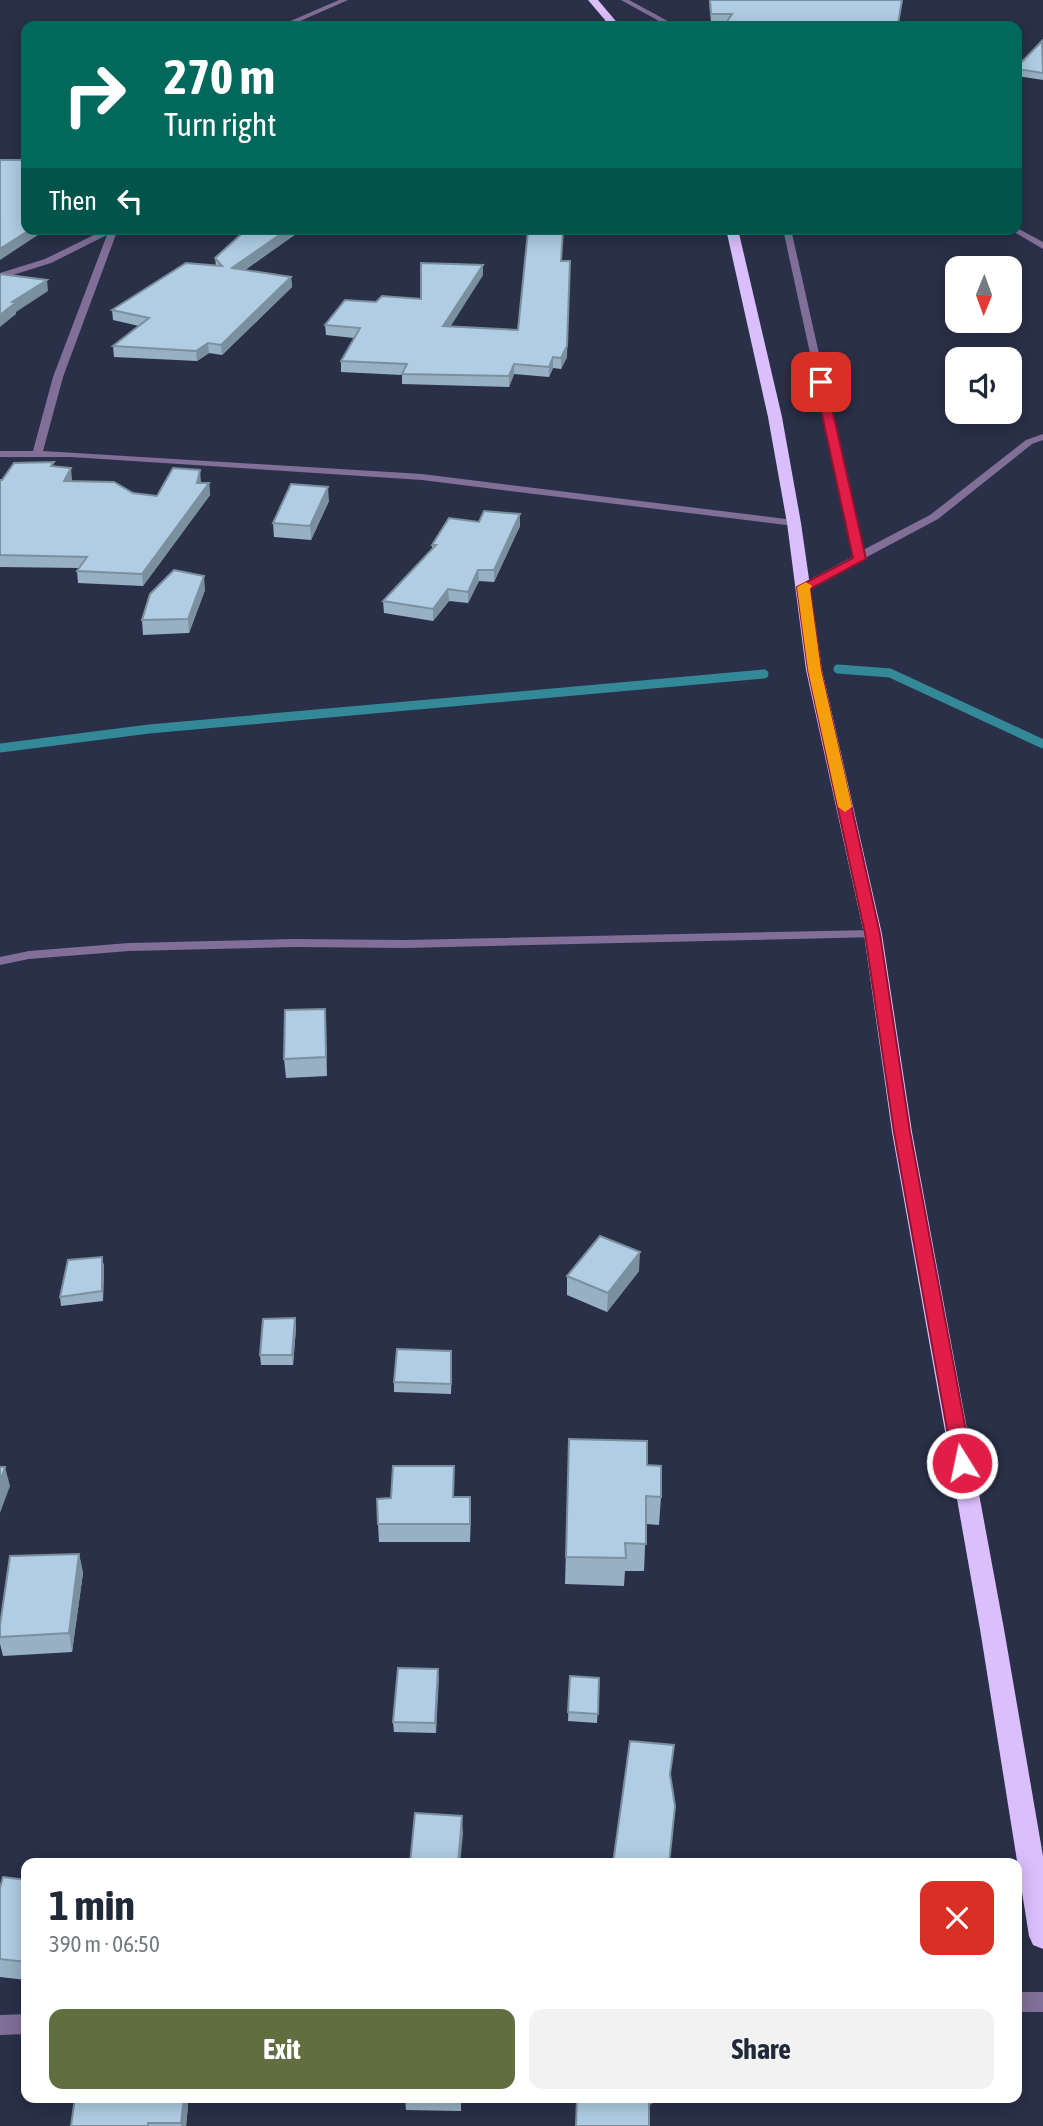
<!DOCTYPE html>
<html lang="en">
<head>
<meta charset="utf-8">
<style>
  body { margin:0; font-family:"Asap Condensed",sans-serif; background:#f2f2f3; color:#1f2937; height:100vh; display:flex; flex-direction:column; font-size:26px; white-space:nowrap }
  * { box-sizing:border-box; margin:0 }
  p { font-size:23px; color:#747a83 }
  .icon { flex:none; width:38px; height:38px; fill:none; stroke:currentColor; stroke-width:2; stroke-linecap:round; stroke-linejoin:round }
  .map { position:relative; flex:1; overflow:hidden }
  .panel { position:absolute; left:21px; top:1858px; width:1001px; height:245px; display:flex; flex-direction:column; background:#fff; border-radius:14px; box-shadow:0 4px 18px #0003 }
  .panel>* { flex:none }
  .banner { position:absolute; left:21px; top:21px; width:1001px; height:214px; border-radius:14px; box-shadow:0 4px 18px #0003; background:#00695c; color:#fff; overflow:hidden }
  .needle { width:46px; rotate:181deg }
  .controls { position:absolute; left:945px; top:256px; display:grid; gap:14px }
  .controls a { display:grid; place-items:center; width:77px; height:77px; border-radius:14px; background:#fff; box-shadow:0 4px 18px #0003; font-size:35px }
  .pin { position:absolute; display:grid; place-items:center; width:60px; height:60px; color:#fff; margin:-30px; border-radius:14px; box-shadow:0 4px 10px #0006 }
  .me { position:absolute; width:77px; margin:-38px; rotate:350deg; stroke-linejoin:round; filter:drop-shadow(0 0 5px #0008) }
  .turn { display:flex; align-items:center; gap:24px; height:147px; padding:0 28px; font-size:32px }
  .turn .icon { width:91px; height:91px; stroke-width:2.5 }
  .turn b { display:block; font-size:49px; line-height:60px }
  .then { display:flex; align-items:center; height:66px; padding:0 28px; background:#0003; gap:14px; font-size:26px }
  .round { display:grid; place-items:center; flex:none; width:74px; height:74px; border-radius:14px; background:#f2f2f3 }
  .overview { display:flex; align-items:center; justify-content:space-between; height:119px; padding:0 28px }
  h1 { font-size:42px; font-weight:700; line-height:52px }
  .primary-button { display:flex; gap:14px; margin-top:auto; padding:14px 28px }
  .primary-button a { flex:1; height:80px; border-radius:14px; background:#616e40; color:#fff; font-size:28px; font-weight:700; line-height:80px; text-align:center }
  .primary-button a+a { background:#f2f2f3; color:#1f2937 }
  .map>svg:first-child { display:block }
</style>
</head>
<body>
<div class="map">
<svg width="1043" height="2126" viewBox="0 0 1043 2126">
  <rect width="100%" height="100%" fill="#2a3048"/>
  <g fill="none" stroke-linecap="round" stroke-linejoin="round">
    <!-- stream -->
    <path stroke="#338997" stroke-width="9" d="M838,669L890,673L1043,744
      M0,748L149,729L764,674"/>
    <!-- minor -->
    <path fill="#816f97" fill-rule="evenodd" d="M339,0H348L289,26H279Z
      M621,0H629L677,26H668Z
      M1017,228L1043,242V249L1009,229Z
      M106,229H118L63,377L43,451L422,474L794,520L799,523L794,526L422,480L71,457H0V451H33L53,377L107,235L51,263L0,279V273L45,259Z
      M783,229H791L863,550L930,515L1026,440L1043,434V440L1032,444L938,519L865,558L864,561L858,562L803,590L798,587L799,585L854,556Z
      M873,930L880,934L878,937L405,948L294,947L129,951L29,959L0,965V957L29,951L129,943L294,939L405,940Z
      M1017,1992H1043V2012H1017Z
      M26,2014V2034L0,2035V2015Z"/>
    <!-- trunk -->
    <path fill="#dbbefc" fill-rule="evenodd" d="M588,0H598L620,26H610Z
      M726,229H738L782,417L801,523L822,670L882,934L912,1132L1004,1629L1043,1856V1949L1033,1945L1029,1936L980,1629L892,1132L864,934L806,670L787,523L768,417Z"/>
  </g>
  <!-- wall -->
  <path fill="#97b0c3" d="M709,0H902L726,22H711Z
    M1043,42V80L1017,76V67Z
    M247,229H303L245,270L291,277L292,287L222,355L209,353L197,361L114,357L113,346L139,326L113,320L112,310L216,266L215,258Z
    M561,261L567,357L561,369L553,368L549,377L514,374L509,387L402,384V375L341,372V361L354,338L326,335L325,325L376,302L421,299L483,275L450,326L518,330Z
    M54,467L72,480V481L133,493L157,496L201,482V483H209L210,495L143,586L78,583L77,571L79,568L0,567V480Z
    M329,501L311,540L274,537L273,523Z
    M479,522L520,526L494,582L479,581L468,603L449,601L433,621L384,613L383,601L432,550V545Z
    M205,590L189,633L143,635L142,620Z
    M325,1009L327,1076L286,1078L284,1059Z
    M102,1257L104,1267L103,1301L61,1306L60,1297Z
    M639,1271L607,1312L567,1295V1276Z
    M295,1318L296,1328L293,1365H261L260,1355Z
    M452,1360L451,1394L394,1392V1382Z
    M569,1439L647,1465L661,1497L659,1525L646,1524L644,1571H625L624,1586L565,1584Z
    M454,1466V1497L471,1514L470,1542H379L378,1524L391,1498Z
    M79,1554L83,1573L72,1652L3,1656L0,1644V1625Z
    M438,1669L436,1733L394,1732L393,1722Z
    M570,1676L599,1678L597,1723L568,1721Z
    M26,1880V1980L0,1977V1888Z
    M75,2098H187L188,2106L186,2126H71Z
    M405,2098H461V2111L406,2110Z"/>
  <!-- shaded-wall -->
  <path fill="#7b909f" d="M31,229H47L0,260V249Z
    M288,229H303L233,278L232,268Z
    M570,261L567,357L561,369V358Z
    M483,265V275L444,337L443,326Z
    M291,277L292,287L222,355L221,345Z
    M47,280L48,291L16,312V314L0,327V315L12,302Z
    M208,343L209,353L197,361L196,351Z
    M553,357V368L549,377V367Z
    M514,364V374L509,387V376Z
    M71,468L72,480L65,492L64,481Z
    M200,470L201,482L198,494L197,483Z
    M209,483L210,495L143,586L142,574Z
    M328,487L329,501L311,540L310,526Z
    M520,514V526L494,582V570Z
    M478,570L479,581L468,603V592Z
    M204,576L205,590L189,633L188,619Z
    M448,589L449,601L433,621V609Z
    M325,1009L326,1027L327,1076L326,1057Z
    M640,1252L639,1271L607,1312L608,1293Z
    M102,1257L104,1267L103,1301L102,1291Z
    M295,1318L296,1328L293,1365L292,1355Z
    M5,1467L10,1486L0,1513V1482Z
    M79,1554L83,1573L72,1652L69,1633Z
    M438,1669L439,1679L436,1733L435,1723Z
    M462,1816L463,1834L460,1864H458Z
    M184,2098H187L188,2106L186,2126H181V2123Z
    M649,2098H662L648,2106Z"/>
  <!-- building -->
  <path fill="#b0cde3" stroke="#7b909f" stroke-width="2" d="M710,0H902L898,24L909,26H724L732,14H711Z
    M1042,41L1043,73L1017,69V67Z
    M0,160H26V229H31L0,249Z
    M247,229H288L232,268L291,277L221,345L208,343L196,351L113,346L149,318L112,310L186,263L222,266L215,258Z
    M563,230L561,261H570L567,346L561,358L553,357L549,367L514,364L509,376L402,374L407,364L341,361L360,328L325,325L345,300L376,302L382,296L421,299V263L483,265L443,326L518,330L528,231Z
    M0,274L47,280L12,302L15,303L0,315Z
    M54,462L51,466L71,468L64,481L114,482L133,493L157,496L173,468L200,470L197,483H209L142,574L77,571L87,557L0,555V480H2L14,463Z
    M291,484L328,487L310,526L273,523Z
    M484,511L520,514L494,570H478L468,592L448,589L433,609L383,601L436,545H432L449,518L479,522Z
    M174,570L204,576L188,619L142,620L150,594Z
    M325,1009L326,1057L284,1059L285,1010Z
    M600,1236L640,1252L608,1293L567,1276Z
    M102,1257V1291L60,1297L68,1260Z
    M295,1318L292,1355H260L263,1319Z
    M397,1349L451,1351V1384L394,1382Z
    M569,1439L647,1441V1465L661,1466V1497L646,1496V1544L625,1543L626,1558L566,1557Z
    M393,1466H454L453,1497H470V1524H378L377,1499L391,1498Z
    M0,1467H5L0,1482Z
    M79,1554L69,1633L0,1637V1625L10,1556Z
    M398,1668L438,1669L435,1723L393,1722Z
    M570,1676L599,1678L598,1714L568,1712Z
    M630,1741L674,1745L670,1774L675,1806L669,1864H613Z
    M415,1813L462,1816L458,1864H410Z
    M3,1877L26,1880V1962L0,1959V1888Z
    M75,2098H184L181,2123H148V2126H71Z
    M577,2098H649V2126H576Z"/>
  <!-- route -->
  <path fill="#e11d48" stroke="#92132f" stroke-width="2" d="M821,378L826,382L866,559L810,589L821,670L880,934L910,1132L972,1463L969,1469L962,1471L955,1469L953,1463L894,1132L865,934L808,670L797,587L853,558L815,382Z"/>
  <!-- slow -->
  <path fill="#f59e0b" d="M806,582L812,586L810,589L821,670L852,807L845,812L838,807L808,670L797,587Z"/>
</svg>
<div class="controls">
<a><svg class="needle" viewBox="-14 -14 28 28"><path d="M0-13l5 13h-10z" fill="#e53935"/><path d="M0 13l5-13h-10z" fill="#747a83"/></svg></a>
<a><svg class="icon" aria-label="sound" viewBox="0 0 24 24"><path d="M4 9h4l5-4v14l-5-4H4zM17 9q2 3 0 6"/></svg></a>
</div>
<div class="pin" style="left:821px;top:382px;background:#d93025"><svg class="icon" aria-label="arrive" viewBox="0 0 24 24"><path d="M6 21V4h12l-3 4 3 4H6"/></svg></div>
<svg class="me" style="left:962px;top:1463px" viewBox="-20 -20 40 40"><circle r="17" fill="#e11d48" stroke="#fff" stroke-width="3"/><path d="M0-11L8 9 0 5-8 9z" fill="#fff"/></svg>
<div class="banner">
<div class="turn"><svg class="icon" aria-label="right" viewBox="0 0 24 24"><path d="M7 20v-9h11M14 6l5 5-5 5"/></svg><div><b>270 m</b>Turn right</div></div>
<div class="then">Then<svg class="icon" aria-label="left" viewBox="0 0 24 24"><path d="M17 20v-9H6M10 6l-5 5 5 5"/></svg></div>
</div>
<section class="panel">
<div class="overview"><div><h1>1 min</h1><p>390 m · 06:50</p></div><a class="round" style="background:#d93025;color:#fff"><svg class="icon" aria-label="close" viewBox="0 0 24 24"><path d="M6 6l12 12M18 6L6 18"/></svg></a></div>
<div class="primary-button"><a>Exit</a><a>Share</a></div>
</section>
</div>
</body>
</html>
